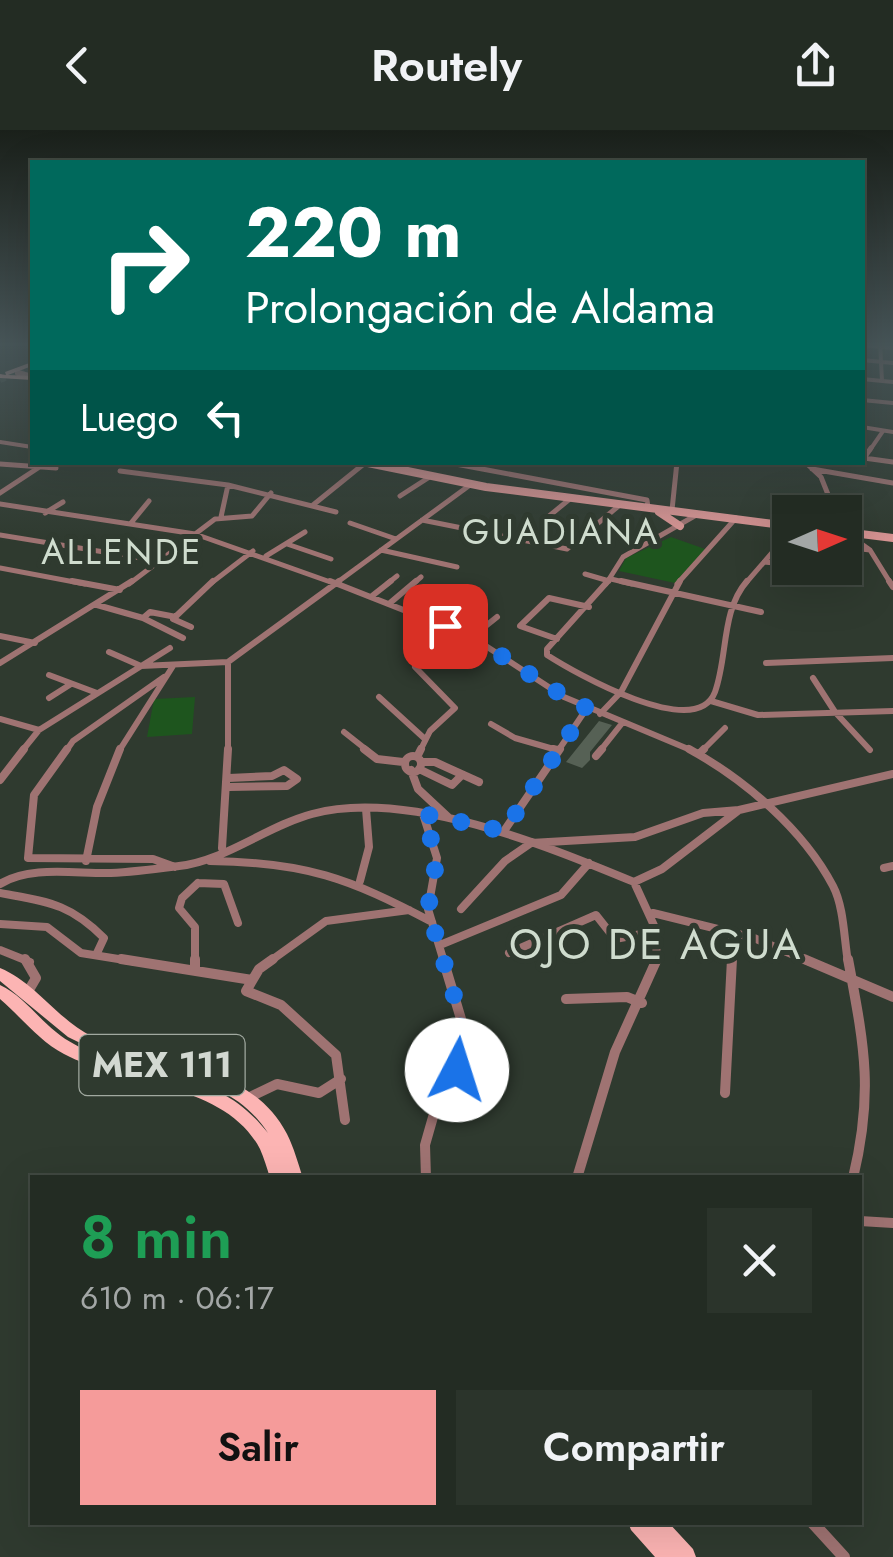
<!DOCTYPE html>
<html lang="es">
<head>
<meta charset="utf-8">
<style>
  body { margin:0; font-family:Jost,sans-serif; background:#2b342b; color:#f1f3f6; height:100vh; display:flex; flex-direction:column; font-size:38px; white-space:nowrap }
  * { box-sizing:border-box; margin:0 }
  p { font-size:32px; color:#a3a7a6 }
  .icon { flex:none; width:55px; height:55px; fill:none; stroke:currentColor; stroke-width:2; stroke-linecap:round; stroke-linejoin:round }
  .map { position:relative; flex:1; overflow:hidden }
  .side { position:absolute; left:30px; top:1045px; width:832px; height:350px; display:flex; flex-direction:column; background:#232c23; border-radius:0px; box-shadow:0 10px 40px #0002,0 0 0 2px #404841 }
  .side>* { flex:none }
  .banner { position:absolute; left:30px; top:30px; width:835px; height:305px; border-radius:0px; box-shadow:0 10px 40px #0002,0 0 0 2px #404841; background:#00695c; color:#fff; overflow:hidden }
  .needle { width:65px; rotate:87deg }
  .fabs { position:absolute; left:772px; top:365px; display:grid; gap:20px }
  .fabs a { display:grid; place-items:center; width:90px; height:90px; border-radius:0px; background:#232c23; box-shadow:0 10px 40px #0002,0 0 0 2px #404841; font-size:50px }
  .pin { position:absolute; display:grid; place-items:center; width:85px; height:85px; color:#fff; margin:-42px; border-radius:20px; box-shadow:0 5px 15px #0006 }
  .me { position:absolute; width:110px; margin:-55px; rotate:5deg; stroke-linejoin:round; filter:drop-shadow(0 0 8px #0008) }
  .turn { display:flex; align-items:center; gap:35px; height:210px; padding:0 50px; font-size:45px }
  .turn .icon { width:130px; height:130px; stroke-width:2.5 }
  .turn b { display:block; font-size:70px; line-height:85px }
  .then { display:flex; align-items:center; height:95px; padding:0 50px; background:#0003; gap:20px; font-size:38px }
  .round { display:grid; place-items:center; flex:none; width:105px; height:105px; border-radius:0px; background:#2b342b }
  .headline { display:flex; align-items:center; justify-content:space-between; height:170px; padding:0 50px }
  h1 { font-size:60px; font-weight:600; line-height:75px; color:#1e9e55 }
  .button { display:flex; gap:20px; margin-top:auto; padding:20px 50px }
  .button a { flex:1; height:115px; border-radius:0px; background:#f59b9a; color:#111; font-size:40px; font-weight:600; line-height:115px; text-align:center }
  .button a+a { background:#2b342b; color:#f1f3f6 }
  header { display:flex; justify-content:space-between; align-items:center; height:130px; padding:0 50px; background:#232c23; font-size:45px; font-weight:600 }
  .map>svg:first-child { display:block }
</style>
</head>
<body>
<header><svg class="icon" aria-label="back" viewBox="0 0 24 24"><path d="M15 5l-7 7 7 7"/></svg>Routely<svg class="icon" aria-label="share" viewBox="0 0 24 24"><path d="M12 15V3M7 8l5-5 5 5M5 13v7h14v-7"/></svg></header>
<div class="map">
<svg width="893" height="1427" viewBox="0 0 893 1427">
  <rect width="100%" height="100%" fill="#2f3a2f"/>
  <!-- green -->
  <path fill="#1e551e" d="M671,407L705,419L675,453L619,441L626,428Z
    M195,567L192,604L147,607L154,569Z"/>
  <!-- building -->
  <path fill="#566155" d="M599,591L612,595L590,622V630L582,638L566,632Z"/>
  <g fill="none" stroke-linecap="round" stroke-linejoin="round">
    <!-- primary-tunnel -->
    <path stroke="#475247" stroke-width="6" stroke-dasharray="6 4" stroke-linecap="butt" d="M0,250L32,238"/>
    <!-- minor-far5 -->
    <path stroke="#9f7372" stroke-width="4" d="M880,213L882,251
      M862,215L893,218
      M862,230L893,233
      M862,249L893,252
      M862,270L893,273
      M862,297L893,302
      M0,312L32,317
      M870,320L883,301"/>
    <!-- minor-far4 -->
    <path stroke="#9f7372" stroke-width="5" d="M871,318L864,328L893,332
      M445,332L647,370L648,377
      M805,332L821,347L835,382
      M0,334L56,338
      M812,339L893,353
      M120,341L228,355L336,382
      M0,363L38,338
      M400,366L428,348
      M0,374L195,404L336,454
      M313,375L365,333
      M672,380L677,332
      M45,383L63,372
      M221,387L228,355
      M422,390L567,419L621,374
      M543,391L571,368
      M131,393L149,371
      M350,393L396,409
      M845,402L870,420L891,454
      M0,405L159,431
      M287,414L331,429
      M845,417L870,420
      M381,420L457,437
      M266,426L305,402
      M0,438L85,454
      M585,444L609,451
      M611,449L632,454
      M129,454L215,389L252,386L271,363
      M210,454L253,421
      M335,454L470,355
      M387,454L397,446
      M413,454L421,447
      M606,454L623,427L698,384
      M677,454L736,388
      M745,454L777,417H785V434L764,432"/>
    <!-- minor-far3 -->
    <path stroke="#9f7372" stroke-width="6" d="M72,451L120,460
      M330,451L472,507L564,567L693,621
      M608,451L547,519V525C575,543 696,612 715,562C728,526 721,481 747,451
      M621,451L761,482
      M889,451L893,457
      M372,466L391,451
      M390,473L416,451
      M97,475L143,488L150,482L176,487
      M143,488L183,508
      M191,497L173,489L213,451
      M0,506L35,513
      M472,507L497,487
      M557,509L520,496L549,468L589,477
      M109,522L141,536L228,532
      M0,533L132,451
      M766,533L893,528
      M415,537L455,578L430,601L420,621
      M49,545L97,563
      M813,548L835,582L870,620
      M379,567L425,609
      M49,568L71,554
      M711,571L758,585L893,581
      M600,584L621,562L680,451
      M0,589L39,600
      M491,594L515,608L557,620
      M344,602L368,621
      M22,621L39,600L170,518
      M66,621L73,611L164,547
      M119,621L173,536
      M228,621V532L339,451
      M558,621L587,578
      M600,621L623,592
      M702,621L725,598"/>
    <!-- minor-far2 -->
    <path stroke="#9f7372" stroke-width="8" d="M67,619L34,665L28,728L153,729L175,737
      M364,619L377,629L403,632
      M553,619L557,620
      M689,619C744,649 803,699 833,756C844,777 844,809 848,832
      M700,623L704,619
      M405 634a8 8 0 1 1 16 0a8 8 0 1 1-16 0Z
      M596,626L602,619
      M417,627L421,619
      M424,632H435L479,652
      M419,639L452,655L462,645
      M411,640L418,659L448,687
      M229,648L272,646L284,640L297,649L287,656L229,657
      M0,650L24,619
      M423,684L437,728L428,779L444,832
      M504,701L560,619
      M222,718L228,619
      M86,731L97,677L120,619
      M210,731C305,732 349,748 432,792
      M884,738L893,736
      M360,751L369,717L366,679
      M634,752L657,802L656,832
      M198,753L224,754L238,793
      M0,754C30,735 76,744 111,743C134,742 156,739 179,736C225,731 267,696 312,684C407,658 547,716 634,752L662,739L739,680L893,644
      M0,763C48,772 69,773 104,808L97,823
      M461,779L505,731L531,713L635,707L703,683L739,680
      M653,783L754,808L810,832
      M0,794L47,797L81,823L137,832
      M440,815L561,765L589,733
      M0,820L30,832
      M509,823L596,785L615,809L657,801
      M195,832V797L179,778L182,768L198,753
      M269,832L326,791L409,780
      M731,832L733,801"/>
    <!-- minor-far1 -->
    <path stroke="#9f7372" stroke-width="10" d="M25,829L36,848L26,865
      M121,829L252,850
      M195,829V840
      M273,829L259,839L246,861L281,875L336,925L345,990
      M804,829L893,867
      M848,829C864,915 874,961 853,1048
      M566,869L627,867L642,873
      M725,963L732,829
      M250,967L277,954L319,963L341,949
      M426,1048L425,1015L433,987L457,940L461,889L443,829
      M577,1048L615,922L657,829
      M860,1091L893,1093"/>
    <!-- minor -->
    <path stroke="#9f7372" stroke-width="12" d="M812,1392L844,1427"/>
    <!-- secondary-far1 -->
    <path stroke="#da9594" stroke-width="6" d="M18,243L32,247"/>
    <!-- secondary -->
    <path stroke="#da9594" stroke-width="8" d="M363,332L486,357L790,396
      M659,382L680,396
      M845,402L893,408"/>
    <!-- primary -->
    <path fill="#fcb4b3" fill-rule="evenodd" d="M32,232V236L8,245L32,246V250L0,248V244L6,245L5,242Z
      M0,838C36,853 58,890 93,907C159,938 249,931 287,1004C294,1018 298,1033 303,1048H270C267,1038 264,1028 260,1019C225,952 124,956 64,924C39,911 21,887 0,869V855C22,865 37,887 56,902C79,921 109,929 138,937L113,929L68,907L0,851ZM173,946C215,956 244,967 268,1003C240,968 216,958 173,946Z
      M628,1392H668L693,1419L696,1427H655L631,1400Z"/>
  </g>
  <!-- sky -->
  <linearGradient id="sky" x2="0" y2="1"><stop stop-color="#1a201a"/><stop offset="0.52" stop-color="#475558"/><stop offset="1" stop-color="#475558" stop-opacity="0"/></linearGradient>
  <rect width="893" height="412" fill="url(#sky)"/>
  <g fill="none" stroke-linecap="round" stroke-linejoin="round">
    <!-- route -->
    <path stroke="#1a73e8" stroke-width="18" stroke-dasharray="0 32.4" d="M445,496C496,516 537,554 587,578L504,701L423,684L437,728L428,779L461,889L457,940"/>
  </g>
  <g text-anchor="middle" dominant-baseline="central" stroke-width="10" stroke-linejoin="round" paint-order="stroke">
    <!-- far-quarter labels -->
    <g font-size="35" letter-spacing="2.5" fill="#cfdcce" stroke="#2f3a2f">
      <text x="561" y="402">GUADIANA</text>
      <text x="122" y="422">ALLENDE</text>
    </g>
    <!-- shield labels -->
    <rect fill="#2f3a2f" stroke="#a1a9a0" stroke-width="2.5" x="79.5" y="905" width="165" height="60" rx="8"/>
    <g font-size="35" font-weight="bold" fill="#d2d8d1">
      <text x="162" y="935">MEX 111</text>
    </g>
    <!-- quarter labels -->
    <g font-size="42" letter-spacing="2.5" fill="#cfdcce" stroke="#2f3a2f">
      <text x="656" y="814">OJO DE AGUA</text>
    </g>
  </g>
</svg>
<div class="fabs">
<a><svg class="needle" viewBox="-14 -14 28 28"><path d="M0-13l5 13h-10z" fill="#e53935"/><path d="M0 13l5-13h-10z" fill="#a3a7a6"/></svg></a>
</div>
<div class="pin" style="left:445px;top:496px;background:#d93025"><svg class="icon" aria-label="arrive" viewBox="0 0 24 24"><path d="M6 21V4h12l-3 4 3 4H6"/></svg></div>
<svg class="me" style="left:457px;top:940px" viewBox="-20 -20 40 40"><circle r="19" fill="#fff"/><path d="M0-13L10 11 0 6-10 11z" fill="#1a73e8"/></svg>
<div class="banner">
<div class="turn"><svg class="icon" aria-label="right" viewBox="0 0 24 24"><path d="M7 20v-9h11M14 6l5 5-5 5"/></svg><div><b>220 m</b>Prolongación de Aldama</div></div>
<div class="then">Luego<svg class="icon" aria-label="left" viewBox="0 0 24 24"><path d="M17 20v-9H6M10 6l-5 5 5 5"/></svg></div>
</div>
<section class="side">
<div class="headline"><div><h1>8 min</h1><p>610 m · 06:17</p></div><a class="round"><svg class="icon" aria-label="close" viewBox="0 0 24 24"><path d="M6 6l12 12M18 6L6 18"/></svg></a></div>
<div class="button"><a>Salir</a><a>Compartir</a></div>
</section>
</div>
</body>
</html>
